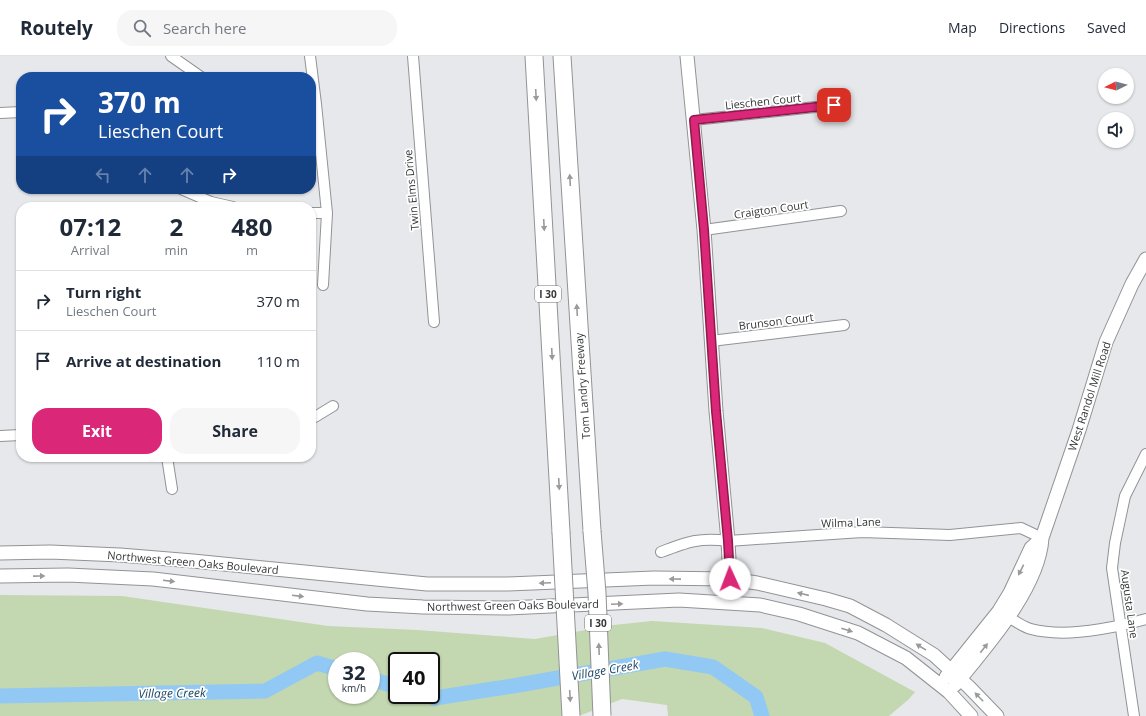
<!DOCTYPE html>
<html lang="en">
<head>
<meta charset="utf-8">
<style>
  body { margin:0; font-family:"Open Sans",sans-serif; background:#f6f6f7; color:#1f2937; height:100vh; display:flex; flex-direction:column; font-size:15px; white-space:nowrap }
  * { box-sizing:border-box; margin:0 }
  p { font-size:13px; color:#747a83 }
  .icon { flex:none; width:22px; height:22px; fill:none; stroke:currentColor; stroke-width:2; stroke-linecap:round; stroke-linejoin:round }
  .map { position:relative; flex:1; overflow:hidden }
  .side { position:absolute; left:16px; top:146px; width:300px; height:260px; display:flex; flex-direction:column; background:#fff; border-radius:16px; box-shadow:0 1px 3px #0004 }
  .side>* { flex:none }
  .banner { position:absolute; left:16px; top:16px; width:300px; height:122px; border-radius:16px; box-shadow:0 1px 3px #0004; background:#1a4fa0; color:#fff; overflow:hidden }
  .needle { width:26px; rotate:264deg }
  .tools { position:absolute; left:1098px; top:12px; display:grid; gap:8px }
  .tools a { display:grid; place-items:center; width:36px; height:36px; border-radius:50%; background:#fff; box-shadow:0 1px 3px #0004; font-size:20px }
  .speed { position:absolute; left:328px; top:596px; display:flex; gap:8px; font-size:20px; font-weight:700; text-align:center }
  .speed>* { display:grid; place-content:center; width:52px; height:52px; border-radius:50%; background:#fff; box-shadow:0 1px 3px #0004; line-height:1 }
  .speed small { font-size:10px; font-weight:400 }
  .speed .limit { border:2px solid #111; border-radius:6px; background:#fff; color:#111 }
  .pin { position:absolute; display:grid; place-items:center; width:34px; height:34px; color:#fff; margin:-17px; border-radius:8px; box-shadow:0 2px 6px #0006 }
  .me { position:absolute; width:44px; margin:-22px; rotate:358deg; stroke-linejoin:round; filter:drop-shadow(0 0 3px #0008) }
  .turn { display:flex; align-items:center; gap:14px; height:84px; padding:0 16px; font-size:18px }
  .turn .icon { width:52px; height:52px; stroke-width:2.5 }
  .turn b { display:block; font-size:28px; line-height:34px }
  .lanes { display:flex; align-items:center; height:38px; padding:0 16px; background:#0003; justify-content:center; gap:20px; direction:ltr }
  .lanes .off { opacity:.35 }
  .eta { display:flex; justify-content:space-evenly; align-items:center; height:68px; text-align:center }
  .eta b { font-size:24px; font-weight:700; line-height:28px }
  .cta { display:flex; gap:8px; margin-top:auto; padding:8px 16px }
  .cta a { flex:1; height:46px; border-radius:16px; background:#db2777; color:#fff; font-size:16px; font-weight:700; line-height:46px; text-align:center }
  .cta a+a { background:#f6f6f7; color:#1f2937 }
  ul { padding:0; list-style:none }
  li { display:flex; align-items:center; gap:12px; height:60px; padding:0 16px; border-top:1px solid #e0e1e3 }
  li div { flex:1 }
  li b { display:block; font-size:15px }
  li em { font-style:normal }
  header { display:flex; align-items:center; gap:24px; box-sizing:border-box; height:56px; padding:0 20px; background:#fff; border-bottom:1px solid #e0e1e3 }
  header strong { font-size:19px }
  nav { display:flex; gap:22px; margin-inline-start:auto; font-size:14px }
  .search { width:280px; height:36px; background:#f6f6f7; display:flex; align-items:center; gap:10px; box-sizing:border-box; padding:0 14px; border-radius:16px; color:#747a83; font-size:15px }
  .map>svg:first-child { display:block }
</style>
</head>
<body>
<header>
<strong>Routely</strong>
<div class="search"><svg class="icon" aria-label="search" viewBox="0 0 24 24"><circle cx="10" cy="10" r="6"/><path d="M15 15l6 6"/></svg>Search here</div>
<nav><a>Map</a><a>Directions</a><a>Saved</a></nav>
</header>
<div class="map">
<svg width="1146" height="660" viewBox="0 0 1146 660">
  <rect width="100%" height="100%" fill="#e6e8eb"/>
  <!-- green -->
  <path fill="#c3d7b1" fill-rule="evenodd" d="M0,539L122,540L328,570L417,574L535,583L614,569L652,565L762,572L825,587L915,636L909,643L889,660H668L667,649L622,643L579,660H0ZM337,605H371V639H337ZM397,605H431V639H397Z"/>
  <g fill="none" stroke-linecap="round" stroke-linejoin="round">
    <!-- river -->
    <path stroke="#91c9f4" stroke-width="15" d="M371,623L397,631
      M425,639L435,642L513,630L665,603L713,611L756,641L762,660
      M0,640L265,635L317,607L337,613"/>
    <!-- street casing -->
    <g stroke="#919395" stroke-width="12">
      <path id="street" d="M171,0L201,21
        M310,0L316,48L327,157L323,229
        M413,0L434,266
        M0,57L21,56
        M694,64L834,49
        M181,133L211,146L233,151
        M311,157H327
        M704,174L841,155
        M711,285L844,269
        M311,361H315L333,350
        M0,380L21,379
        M167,401L172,433
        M661,496C687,486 700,481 728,485L862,476L950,479L1021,472L1042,482
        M1009,562C1016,565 1023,571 1031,573C1064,582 1113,572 1146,563
        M1134,660L1112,512L1115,487L1125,440L1146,398"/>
    </g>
    <!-- secondary casing -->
    <g stroke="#919395" stroke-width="15">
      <path id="secondary" d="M687,0L704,174L716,355L728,485L730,523L728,546
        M0,497L50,496L120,499L193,505L427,528H507L654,522L730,523L757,527L826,543L850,550L886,569L934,599L969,631L997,660
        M0,520L68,519L153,523L367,548L423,551L508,552L679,544L760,549L799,558L858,577L906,602L949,636L971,660
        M946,621L999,555L1010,537L1031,492L1042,482
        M955,629C986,591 1039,532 1042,482L1079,374L1106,286L1132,228L1146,203"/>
    </g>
    <!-- highway casing -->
    <g stroke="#919395" stroke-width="19">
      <path id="highway" d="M534,0L561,476
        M562,0L592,475"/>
    </g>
    <!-- street -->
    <use href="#street" stroke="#fff" stroke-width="10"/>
    <!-- secondary -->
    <use href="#secondary" stroke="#fff" stroke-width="13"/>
    <!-- highway -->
    <use href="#highway" stroke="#fff" stroke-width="17"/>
    <!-- highway-bridge casing -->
    <g stroke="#919395" stroke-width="19" stroke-linecap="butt">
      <path id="highway-bridge" d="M592,475L597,537L602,660
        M561,476L571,660"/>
    </g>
    <!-- highway-bridge -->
    <use href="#highway-bridge" stroke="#fff" stroke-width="17"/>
  </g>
  <!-- one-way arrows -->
  <defs><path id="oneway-solid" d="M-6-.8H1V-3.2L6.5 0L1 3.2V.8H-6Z"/></defs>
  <g fill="#9a9a9b">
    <use href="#oneway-solid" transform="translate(536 39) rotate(87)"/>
    <use href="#oneway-solid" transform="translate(570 124) rotate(-93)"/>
    <use href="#oneway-solid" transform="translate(544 169) rotate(87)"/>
    <use href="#oneway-solid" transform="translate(577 254) rotate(-93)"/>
    <use href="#oneway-solid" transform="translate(552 298) rotate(87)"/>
    <use href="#oneway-solid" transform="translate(559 428) rotate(87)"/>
    <use href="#oneway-solid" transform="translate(1021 514) rotate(116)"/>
    <use href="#oneway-solid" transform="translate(39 520) rotate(-1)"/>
    <use href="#oneway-solid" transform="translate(675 523) rotate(-179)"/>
    <use href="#oneway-solid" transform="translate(169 525) rotate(7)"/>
    <use href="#oneway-solid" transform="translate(545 527) rotate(178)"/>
    <use href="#oneway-solid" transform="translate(803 538) rotate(-167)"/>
    <use href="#oneway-solid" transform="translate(298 540) rotate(7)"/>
    <use href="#oneway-solid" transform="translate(617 548) rotate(-2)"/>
    <use href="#oneway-solid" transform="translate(847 574) rotate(18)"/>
    <use href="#oneway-solid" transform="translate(921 591) rotate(-148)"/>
    <use href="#oneway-solid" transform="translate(984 592) rotate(-52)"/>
    <use href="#oneway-solid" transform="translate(599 593) rotate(-92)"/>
    <use href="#oneway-solid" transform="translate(570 640) rotate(87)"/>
    <use href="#oneway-solid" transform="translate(979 641) rotate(-134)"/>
  </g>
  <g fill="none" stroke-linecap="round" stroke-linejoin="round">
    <!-- route casing -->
    <g stroke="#8e194d" stroke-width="10">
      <path id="route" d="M730,523L728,485L716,355L704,174L694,64L834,49"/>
    </g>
    <!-- route -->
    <use href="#route" stroke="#db2777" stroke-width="7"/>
  </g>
  <g text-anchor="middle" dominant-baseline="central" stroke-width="3.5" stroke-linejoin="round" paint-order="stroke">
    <!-- shield labels -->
    <g fill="#fff" stroke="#727273" stroke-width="1">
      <rect x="535" y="230" width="26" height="16" rx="3"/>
      <rect x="585" y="559" width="26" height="16" rx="3"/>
    </g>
    <g font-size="10" font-weight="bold" fill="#353637">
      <text x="548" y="238">I 30</text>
      <text x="598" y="567">I 30</text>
    </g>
    <!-- street labels -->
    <g font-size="11" fill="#353637" stroke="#fff">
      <text transform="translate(763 45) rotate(-6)">Lieschen Court</text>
      <text transform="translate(411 134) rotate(-95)">Twin Elms Drive</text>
      <text transform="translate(771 153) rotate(-8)">Craigton Court</text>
      <text transform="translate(776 265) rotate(-7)">Brunson Court</text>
      <text transform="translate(582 330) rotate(-94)">Tom Landry Freeway</text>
      <text transform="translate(1089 340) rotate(-72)">West Randol Mill Road</text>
      <text transform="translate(851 466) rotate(-2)">Wilma Lane</text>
      <text transform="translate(193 506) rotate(5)">Northwest Green Oaks Boulevard</text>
      <text transform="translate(1130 548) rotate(82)">Augusta Lane</text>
      <text transform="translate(513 549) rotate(-1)">Northwest Green Oaks Boulevard</text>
    </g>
    <!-- water labels -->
    <g font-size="12" font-style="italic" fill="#194361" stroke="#fff">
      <text transform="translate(605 614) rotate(-10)">Village Creek</text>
      <text transform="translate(172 637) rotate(-1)">Village Creek</text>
    </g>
  </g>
</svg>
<div class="tools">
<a><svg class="needle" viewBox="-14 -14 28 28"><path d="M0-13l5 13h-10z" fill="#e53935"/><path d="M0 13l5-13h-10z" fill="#747a83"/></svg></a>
<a><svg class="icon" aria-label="sound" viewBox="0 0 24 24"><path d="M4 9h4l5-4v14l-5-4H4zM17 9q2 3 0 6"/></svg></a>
</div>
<div class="speed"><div>32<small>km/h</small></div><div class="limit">40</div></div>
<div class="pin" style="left:834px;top:49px;background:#d93025"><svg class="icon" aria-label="arrive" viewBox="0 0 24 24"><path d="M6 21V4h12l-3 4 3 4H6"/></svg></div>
<svg class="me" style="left:730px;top:523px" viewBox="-20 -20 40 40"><circle r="19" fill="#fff"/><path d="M0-13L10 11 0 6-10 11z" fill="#db2777"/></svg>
<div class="banner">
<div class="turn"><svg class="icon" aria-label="right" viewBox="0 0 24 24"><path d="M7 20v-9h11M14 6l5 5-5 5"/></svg><div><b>370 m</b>Lieschen Court</div></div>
<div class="lanes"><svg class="icon off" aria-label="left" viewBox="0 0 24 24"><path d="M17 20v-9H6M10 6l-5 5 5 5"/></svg><svg class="icon off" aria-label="ahead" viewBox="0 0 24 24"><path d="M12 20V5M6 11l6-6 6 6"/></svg><svg class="icon off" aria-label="ahead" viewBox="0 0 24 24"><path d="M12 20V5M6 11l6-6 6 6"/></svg><svg class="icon" aria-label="right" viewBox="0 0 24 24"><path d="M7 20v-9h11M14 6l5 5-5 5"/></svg></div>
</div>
<section class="side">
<div class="eta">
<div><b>07:12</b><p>Arrival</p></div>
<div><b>2</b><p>min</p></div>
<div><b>480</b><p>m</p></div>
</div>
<ul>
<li><svg class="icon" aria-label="right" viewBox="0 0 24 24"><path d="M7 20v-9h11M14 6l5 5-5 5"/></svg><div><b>Turn right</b><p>Lieschen Court</p></div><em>370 m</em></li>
<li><svg class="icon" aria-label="arrive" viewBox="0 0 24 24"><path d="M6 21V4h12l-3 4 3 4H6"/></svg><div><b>Arrive at destination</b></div><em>110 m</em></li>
</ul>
<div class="cta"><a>Exit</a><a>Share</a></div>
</section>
</div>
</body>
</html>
